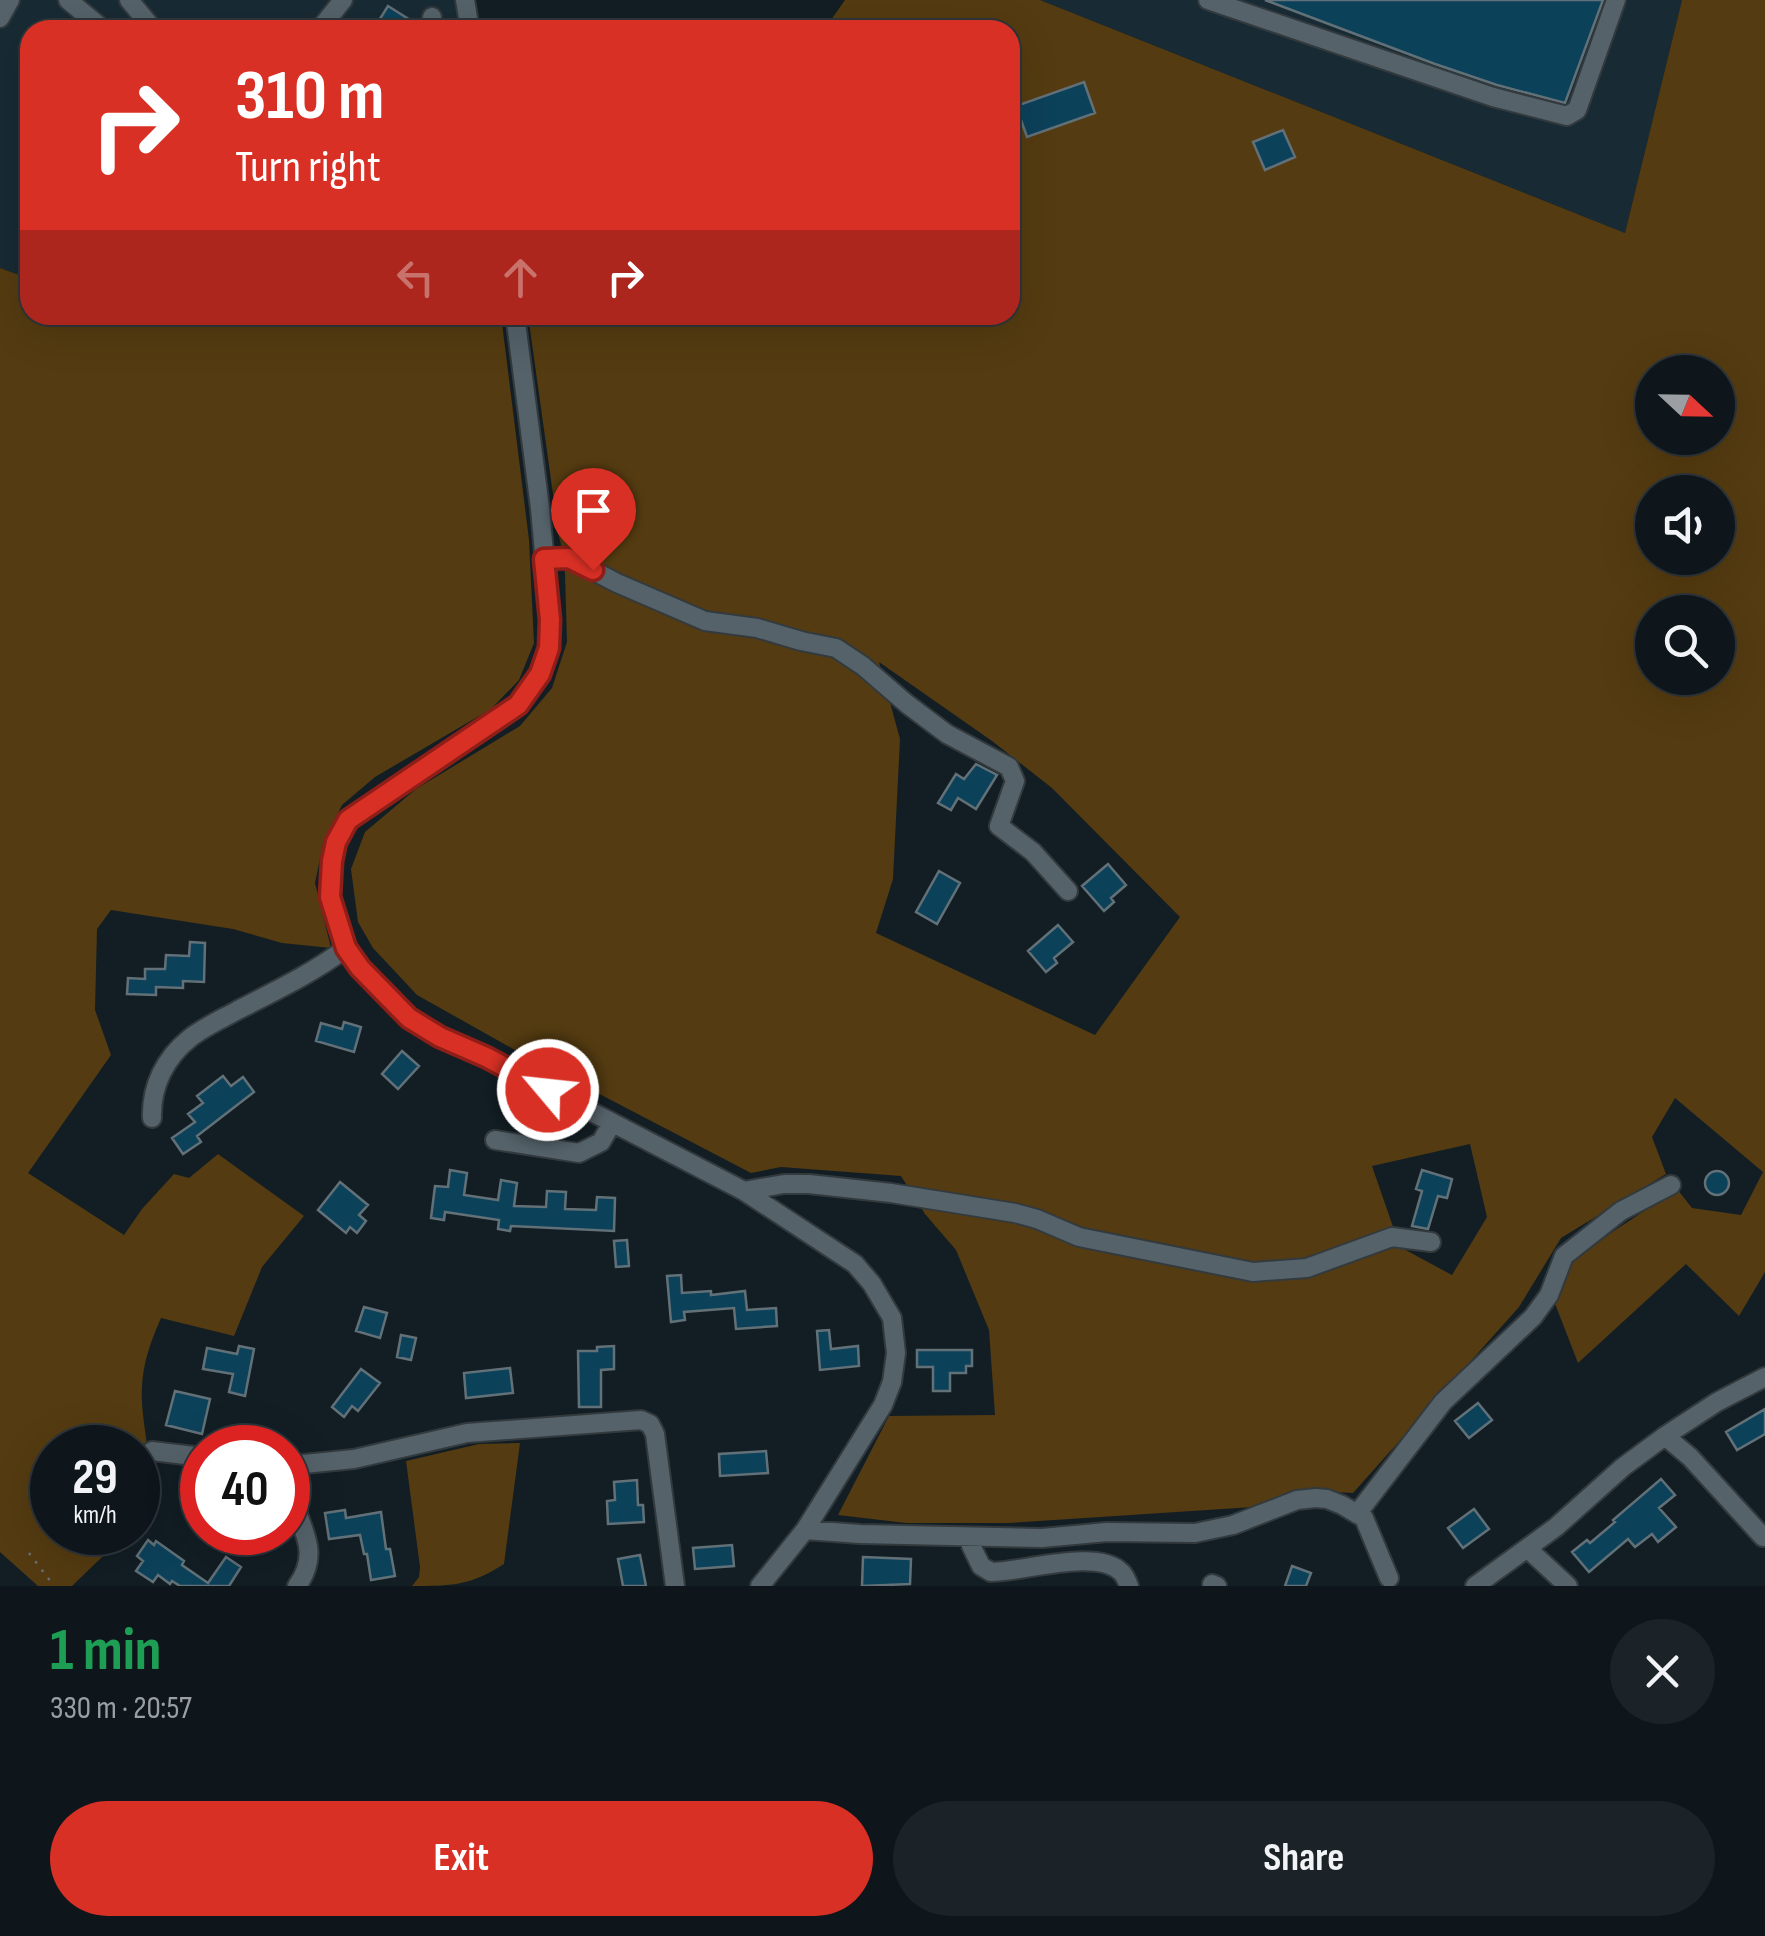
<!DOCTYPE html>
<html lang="en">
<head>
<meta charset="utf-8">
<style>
  body { margin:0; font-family:"Sofia Sans Condensed",sans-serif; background:#1c2328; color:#f1f3f6; height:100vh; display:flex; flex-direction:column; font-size:38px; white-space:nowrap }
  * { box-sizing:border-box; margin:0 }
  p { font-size:32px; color:#9b9fa3 }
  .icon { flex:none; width:55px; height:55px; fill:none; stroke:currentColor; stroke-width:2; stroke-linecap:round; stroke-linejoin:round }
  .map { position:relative; height:1586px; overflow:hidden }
  .sheet { display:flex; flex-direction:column; background:#0e161b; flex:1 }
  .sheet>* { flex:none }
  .guide { position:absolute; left:20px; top:20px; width:1000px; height:305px; border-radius:30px; box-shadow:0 10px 40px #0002,0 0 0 2px #2e353a; background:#d93025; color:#fff; overflow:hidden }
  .needle { width:65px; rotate:112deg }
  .tools { position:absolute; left:1635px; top:355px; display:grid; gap:20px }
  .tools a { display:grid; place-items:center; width:100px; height:100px; border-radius:50%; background:#0e161b; box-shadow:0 10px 40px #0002,0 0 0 2px #2e353a; font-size:50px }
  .speed { position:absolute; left:30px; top:1425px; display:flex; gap:20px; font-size:50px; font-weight:700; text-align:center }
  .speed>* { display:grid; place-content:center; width:130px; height:130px; border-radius:50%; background:#0e161b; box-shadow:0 10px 40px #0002,0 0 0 2px #2e353a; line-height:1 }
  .speed small { font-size:25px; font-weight:400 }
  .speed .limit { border:15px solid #d22; background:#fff; color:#111 }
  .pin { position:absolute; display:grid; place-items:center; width:85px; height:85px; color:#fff; margin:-102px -42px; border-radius:50% 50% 50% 0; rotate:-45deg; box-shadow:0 0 10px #0007 }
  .pin .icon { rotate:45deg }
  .me { position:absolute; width:110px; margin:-55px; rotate:298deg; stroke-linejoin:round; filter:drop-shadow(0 0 8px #0008) }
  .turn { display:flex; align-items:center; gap:35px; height:210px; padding:0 50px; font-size:45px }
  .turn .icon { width:130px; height:130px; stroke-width:2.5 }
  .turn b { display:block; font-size:70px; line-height:85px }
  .lanes { display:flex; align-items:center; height:95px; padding:0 50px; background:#0003; justify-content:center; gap:50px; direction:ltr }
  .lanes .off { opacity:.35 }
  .round { display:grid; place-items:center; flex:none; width:105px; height:105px; border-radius:52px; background:#1c2328 }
  .head { display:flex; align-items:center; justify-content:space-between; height:170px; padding:0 50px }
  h1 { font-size:60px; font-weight:700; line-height:75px; color:#1e9e55 }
  .primary-button { display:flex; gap:20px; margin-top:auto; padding:20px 50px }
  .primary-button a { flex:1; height:115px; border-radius:60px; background:#d93025; color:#fff; font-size:40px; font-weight:700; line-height:115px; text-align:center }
  .primary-button a+a { background:#1c2328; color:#f1f3f6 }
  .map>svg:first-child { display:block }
</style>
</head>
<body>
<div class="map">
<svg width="1765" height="1586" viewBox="0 0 1765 1586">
  <rect width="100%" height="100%" fill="#121e24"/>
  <!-- built -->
  <path fill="#182a33" d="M0,0H456L462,30H30V279L0,268Z
    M1040,0H1682L1625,233Z"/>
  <!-- green -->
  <path fill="#543b11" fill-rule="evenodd" d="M845,0H1040L1625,233L1682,0H1765V1272L1739,1316L1686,1264L1578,1363L1554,1301L1575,1257L1677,1189L1692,1208L1741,1215L1763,1172L1675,1098L1652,1137L1666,1174L1561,1238L1519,1307L1353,1493L1299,1490L1253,1507L1009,1523H906L838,1515L889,1416L995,1415L989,1330L956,1250L925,1214L901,1176L781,1167L751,1173L515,1050L417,995L373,948L358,922L351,869L365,832L416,789L520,726L552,688L567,642L565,574L564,555L559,537L528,315H1010V30H824ZM1652,372H1718V438H1652ZM1652,492H1718V558H1652ZM1652,612H1718V678H1652ZM879,662L992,741L1052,788L1180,917L1095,1035L876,933L893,879L900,739ZM1470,1144L1487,1217L1452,1275L1400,1247L1372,1166Z
    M0,268L30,279V315H501L529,540L534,643L519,680L491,709L375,777L342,805L324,840L315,883L331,948L282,943L233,929L111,910L97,929L95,1010L111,1055L28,1173L124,1235L142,1209L174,1174L189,1178L218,1154L304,1216L262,1267L234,1336L161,1318C151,1341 143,1362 142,1387C139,1427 163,1485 138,1519V1448H52V1532L127,1533L72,1586H38L0,1552Z
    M520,1443L504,1564C470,1586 451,1586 412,1586L419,1577L420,1567L406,1461L479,1444Z"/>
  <!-- building -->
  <path fill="#0c415a" stroke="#627078" stroke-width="2.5" d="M1265,0H1603L1565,103L1497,85L1435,64Z
    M388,6L418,25V30H373Z
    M1084,82L1095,113L1027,137L1016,106Z
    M1283,130L1295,157L1265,170L1253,142Z
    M976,764L997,775L976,809L958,798L951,810L938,803L956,774L964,779Z
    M1108,864L1126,885L1111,898L1114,902L1104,911L1082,886Z
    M939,871L960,883L937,924L916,912Z
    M1058,925L1073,942L1054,958L1057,963L1046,972L1028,951Z
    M190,942L205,943L204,982L183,981V988L156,987V995L127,994L128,978L145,979V969H165L166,955L189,956Z
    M344,1022L361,1027L354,1052L316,1041L321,1023L342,1029Z
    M402,1051L419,1066L398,1089L382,1074Z
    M223,1076L231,1086L243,1077L254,1092L197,1136L201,1142L183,1154L172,1138L195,1122L188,1114L203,1103L197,1096Z
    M450,1170L467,1173L464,1195L498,1200L501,1180L517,1183L514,1206L546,1207L547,1191L566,1192L565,1209L596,1210L597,1197L615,1198L614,1231L511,1226L510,1231L498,1229L499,1220L445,1212L444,1220L431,1218L435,1186L448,1187Z
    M1422,1170L1452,1179L1447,1198L1438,1196L1428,1229L1412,1226L1422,1191L1416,1189Z
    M1705 1183a12 12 0 1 1 24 0a12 12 0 1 1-24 0Z
    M340,1182L368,1205L359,1215L366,1221L357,1233L350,1227L346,1233L318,1210Z
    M627,1240L629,1266L616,1267L614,1241Z
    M681,1275L682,1293L711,1291V1295L745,1291L747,1310L776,1308L777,1326L736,1329L734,1308L684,1312L685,1320L671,1322L667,1276Z
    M364,1307L387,1313L380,1338L356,1331Z
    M829,1330L831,1349L858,1346L859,1366L820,1370L817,1331Z
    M401,1335L416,1338L411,1360L397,1357Z
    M239,1346L254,1349L245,1396L229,1392L233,1374L203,1369L207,1348L237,1354Z
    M614,1346V1369L601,1370V1407H579L578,1351H597V1347Z
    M917,1350H972V1366H966V1373H950V1391H933V1367H917Z
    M510,1368L513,1393L466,1398L464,1373Z
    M361,1369L380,1383L358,1411L352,1406L344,1417L332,1407Z
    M175,1391L210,1399L202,1434L166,1425Z
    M1478,1403L1492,1420L1469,1438L1455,1421Z
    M1765,1409V1434L1737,1450L1726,1432Z
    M766,1451L768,1473L720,1476L719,1454Z
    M1661,1479L1675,1495L1659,1508L1676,1527L1658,1542L1652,1534L1635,1547L1628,1539L1589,1572L1572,1552L1587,1540L1590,1543L1615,1522L1613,1520Z
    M637,1480L638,1505H643L644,1522L608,1524L607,1501L615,1500L614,1482Z
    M1474,1509L1489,1529L1463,1548L1448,1528Z
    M345,1510L346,1518L381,1512L386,1549H390L395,1576L371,1580L367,1554H364L360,1535L329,1539L325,1513Z
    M148,1540L154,1545L156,1541L184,1561L182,1565L208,1583L226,1557L241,1567L229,1586H180L172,1581L170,1584L158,1575L153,1582L136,1571L143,1561L137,1556Z
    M732,1545L734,1566L695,1569L693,1548Z
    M640,1555L646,1586H623L618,1559Z
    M863,1557L911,1559L910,1584L862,1586Z
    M1292,1566L1311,1573L1306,1586H1285Z"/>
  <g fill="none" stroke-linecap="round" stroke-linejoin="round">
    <!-- minor casing -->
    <g stroke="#333a3e" stroke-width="22">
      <path id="minor" d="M68,0L104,30
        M129,0L154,30
        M465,0L470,30
        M1208,0L1493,97L1567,116L1577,110L1616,0
        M0,18L10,0
        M319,30L343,0
        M430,30L432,17
        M515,315L540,508L550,620L549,648L540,674L518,705L348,820L336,841L332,861L330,897L346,948L360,968L409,1018L440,1037L486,1057L744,1191L855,1264L872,1284L892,1318L896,1353L892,1382L883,1405L805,1530L760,1586
        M544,559L569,558L617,583L705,621L757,628L801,641L836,648L863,666L907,704L947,734L1009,767L1015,781L999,826L1033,852L1068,891
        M152,1118C151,1086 165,1058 190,1038C204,1027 222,1019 238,1010C275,991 313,973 346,948
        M495,1140L579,1153L601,1142L612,1123
        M744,1191L784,1184H809L891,1193L1015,1213L1037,1219L1079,1237L1253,1272L1307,1268L1392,1237L1431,1242
        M1665,1436L1690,1457L1763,1537
        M152,1451L202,1457
        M1357,1514L1443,1402L1533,1317L1549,1295L1564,1256L1621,1211L1671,1185
        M805,1530L860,1534L1042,1538L1107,1532L1195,1533L1233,1525L1297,1500L1316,1498L1327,1499L1342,1505L1364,1518L1389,1578
        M967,1537L981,1566L991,1572C1023,1572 1097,1548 1121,1572C1124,1574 1128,1583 1129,1586
        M1527,1548L1568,1586
        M1212,1584L1217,1586
        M297,1586C330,1541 281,1512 292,1471L304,1464L354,1459L467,1433L641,1420L650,1424L655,1434L675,1586
        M1475,1586L1556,1527L1623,1467L1665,1436L1717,1402L1765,1377"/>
    </g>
    <!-- path -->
    <path stroke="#677176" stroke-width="2.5" stroke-dasharray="2.5 8" stroke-linecap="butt" d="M29,1553L54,1586"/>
    <!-- minor -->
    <use href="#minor" stroke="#55626a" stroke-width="18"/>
  </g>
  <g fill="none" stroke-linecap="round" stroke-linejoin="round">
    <!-- route casing -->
    <g stroke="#8d1f18" stroke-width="25">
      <path id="route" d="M548,1090L486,1057L440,1037L409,1018L360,968L346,948L330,897L332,861L336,842L348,820L518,705L540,674L549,648L550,620L544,559L569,558L593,570"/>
    </g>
    <!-- route -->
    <use href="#route" stroke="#d93025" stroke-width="18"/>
  </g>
</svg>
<div class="tools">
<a><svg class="needle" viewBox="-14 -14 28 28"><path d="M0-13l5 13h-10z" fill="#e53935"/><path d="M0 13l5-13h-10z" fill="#9b9fa3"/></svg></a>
<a><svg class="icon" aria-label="sound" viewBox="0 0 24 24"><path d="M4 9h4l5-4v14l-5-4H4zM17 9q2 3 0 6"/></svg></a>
<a><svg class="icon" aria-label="search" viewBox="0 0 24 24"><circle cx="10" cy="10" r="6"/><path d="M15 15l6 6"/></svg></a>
</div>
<div class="speed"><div>29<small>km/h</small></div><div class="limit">40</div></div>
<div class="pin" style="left:593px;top:570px;background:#d93025"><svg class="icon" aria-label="arrive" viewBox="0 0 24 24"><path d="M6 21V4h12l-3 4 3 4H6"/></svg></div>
<svg class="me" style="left:548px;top:1090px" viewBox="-20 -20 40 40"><circle r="17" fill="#d93025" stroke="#fff" stroke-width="3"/><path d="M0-11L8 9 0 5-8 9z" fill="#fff"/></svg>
<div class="guide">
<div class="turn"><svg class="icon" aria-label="right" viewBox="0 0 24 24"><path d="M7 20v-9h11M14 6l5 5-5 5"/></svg><div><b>310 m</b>Turn right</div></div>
<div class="lanes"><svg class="icon off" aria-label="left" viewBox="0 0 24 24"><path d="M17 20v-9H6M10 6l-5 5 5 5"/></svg><svg class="icon off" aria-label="ahead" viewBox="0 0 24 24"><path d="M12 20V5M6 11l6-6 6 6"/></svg><svg class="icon" aria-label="right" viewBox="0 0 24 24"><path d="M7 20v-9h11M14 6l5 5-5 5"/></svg></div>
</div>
</div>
<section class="sheet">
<div class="head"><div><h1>1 min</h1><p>330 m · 20:57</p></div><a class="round"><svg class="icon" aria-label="close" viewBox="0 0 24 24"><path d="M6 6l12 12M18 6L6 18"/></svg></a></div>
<div class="primary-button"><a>Exit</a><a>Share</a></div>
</section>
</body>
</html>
